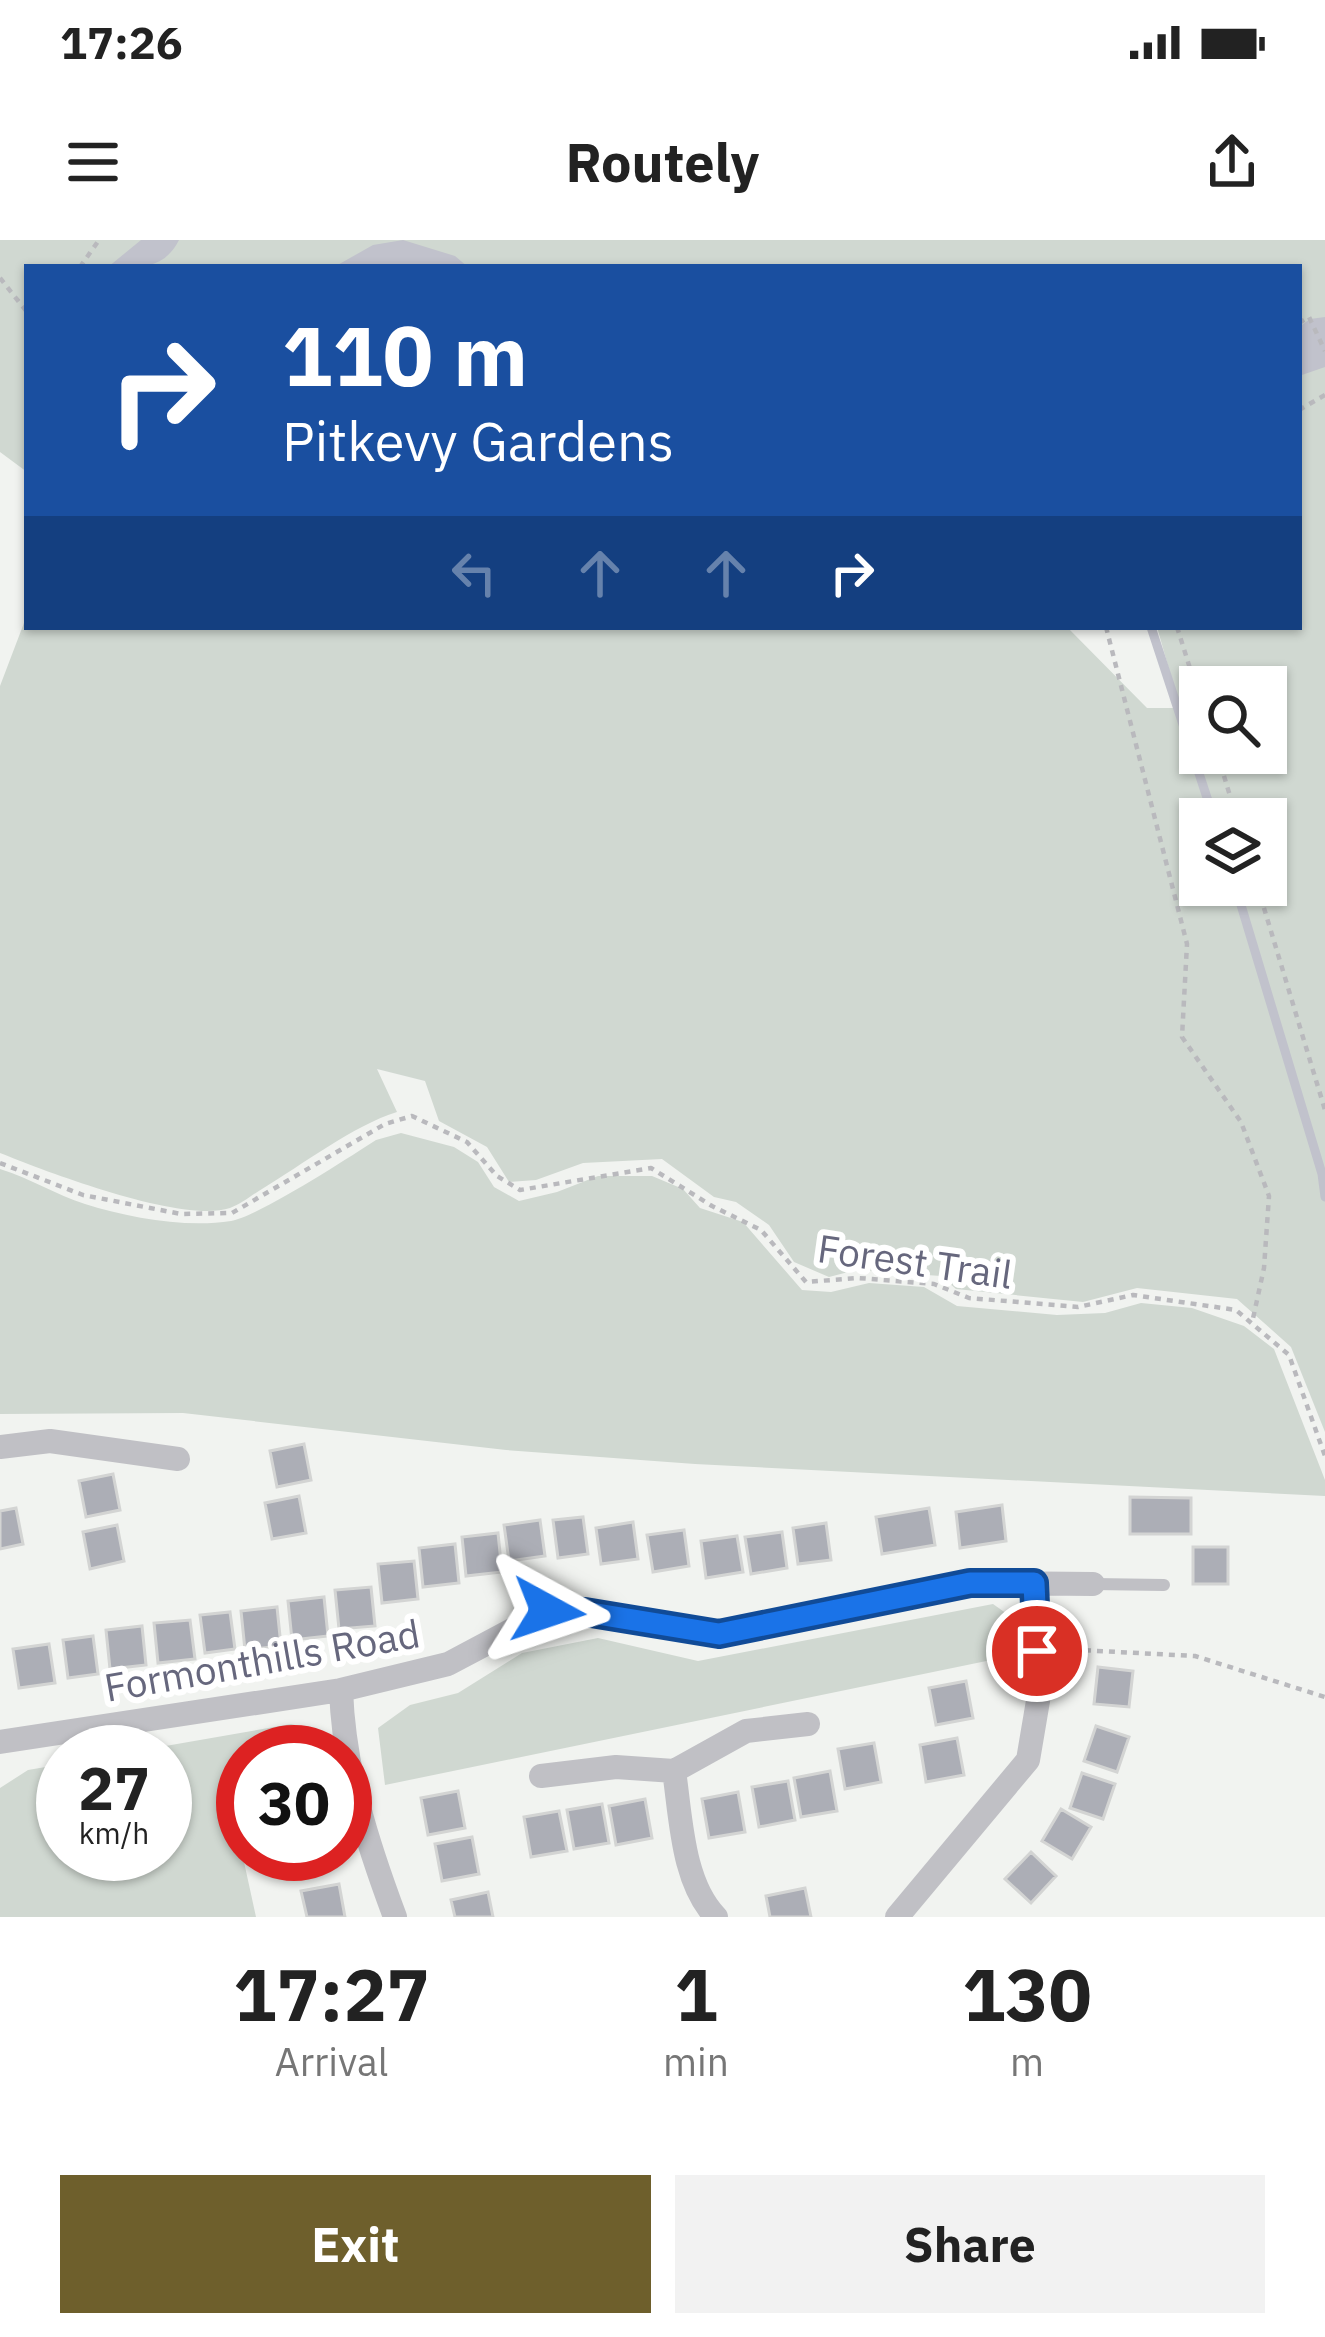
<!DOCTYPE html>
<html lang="en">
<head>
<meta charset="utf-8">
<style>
  body { margin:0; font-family:"IBM Plex Sans",sans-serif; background:#f2f2f2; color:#222; height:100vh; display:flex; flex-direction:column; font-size:45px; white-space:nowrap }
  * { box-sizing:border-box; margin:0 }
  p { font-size:39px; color:#767676 }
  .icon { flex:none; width:66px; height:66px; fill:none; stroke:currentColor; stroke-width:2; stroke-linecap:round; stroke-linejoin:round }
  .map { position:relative; height:1677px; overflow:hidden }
  .details { display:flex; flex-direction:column; background:#fff; flex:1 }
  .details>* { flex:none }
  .top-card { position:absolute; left:24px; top:24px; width:1278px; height:366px; border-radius:0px; box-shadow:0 3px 9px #0004; background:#1a4fa0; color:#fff; overflow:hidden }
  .buttons { position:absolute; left:1179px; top:426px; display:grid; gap:24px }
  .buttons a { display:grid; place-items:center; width:108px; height:108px; border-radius:0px; background:#fff; box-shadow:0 3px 9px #0004; font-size:60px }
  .speed { position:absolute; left:36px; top:1485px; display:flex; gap:24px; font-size:60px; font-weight:700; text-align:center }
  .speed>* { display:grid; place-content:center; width:156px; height:156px; border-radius:50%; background:#fff; box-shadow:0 3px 9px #0004; line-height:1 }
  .speed small { font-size:30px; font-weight:400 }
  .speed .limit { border:18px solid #d22; background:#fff; color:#111 }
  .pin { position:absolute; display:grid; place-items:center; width:102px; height:102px; color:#fff; margin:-51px; border:6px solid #fff; border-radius:50%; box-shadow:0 3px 12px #0007 }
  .me { position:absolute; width:132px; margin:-66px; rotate:95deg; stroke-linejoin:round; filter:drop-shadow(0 0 9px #0008) }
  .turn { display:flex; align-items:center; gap:42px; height:252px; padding:0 60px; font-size:54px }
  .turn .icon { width:156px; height:156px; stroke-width:2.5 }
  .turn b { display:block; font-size:84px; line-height:102px }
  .lanes { display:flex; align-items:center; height:114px; padding:0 60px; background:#0003; justify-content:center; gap:60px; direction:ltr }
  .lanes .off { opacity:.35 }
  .eta { display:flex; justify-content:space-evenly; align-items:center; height:204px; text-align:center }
  .eta b { font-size:72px; font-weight:700; line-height:84px }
  .primary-button { display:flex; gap:24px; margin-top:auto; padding:24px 60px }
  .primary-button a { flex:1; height:138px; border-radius:0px; background:#6e5f2c; color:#fff; font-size:48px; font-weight:700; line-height:138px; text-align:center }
  .primary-button a+a { background:#f2f2f2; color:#222 }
  .status { display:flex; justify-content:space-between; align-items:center; height:84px; padding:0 60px; background:#fff; direction:ltr }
  .status svg { height:33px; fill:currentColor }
  header { display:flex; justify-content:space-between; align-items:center; height:156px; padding:0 60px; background:#fff; font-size:54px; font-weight:700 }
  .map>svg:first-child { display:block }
</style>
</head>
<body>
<div class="status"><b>17:26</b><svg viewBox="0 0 49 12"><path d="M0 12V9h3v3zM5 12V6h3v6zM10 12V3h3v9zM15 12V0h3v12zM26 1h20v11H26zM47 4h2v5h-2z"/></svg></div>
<header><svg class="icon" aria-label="menu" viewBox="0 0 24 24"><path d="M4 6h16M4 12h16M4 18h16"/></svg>Routely<svg class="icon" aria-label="share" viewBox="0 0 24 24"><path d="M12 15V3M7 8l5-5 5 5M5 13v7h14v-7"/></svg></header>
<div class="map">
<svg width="1325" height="1677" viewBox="0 0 1325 1677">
  <rect width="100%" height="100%" fill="#f1f3f0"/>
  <!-- green -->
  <path fill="#d0d8d1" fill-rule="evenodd" d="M0,0H1325V1192L1291,1107L1237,1059L1137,1048L1083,1062L956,1049L941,1036L856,1030L829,1037L794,1022L769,985L736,962L714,957L662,919L583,923L536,940L509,942L487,907L439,881L425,841L377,829L397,872C354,885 302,925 262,949C252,955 241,964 230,968C183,984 47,932 0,913V446L27,375V387H1067L1147,468H1180L1157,387H1299V27H27V232L0,212ZM1200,447H1266V513H1200ZM1200,579H1266V645H1200Z
    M401,893L454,907L478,922L494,947L519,961L557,952L598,936H652L683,949L700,968L743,982L802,1050L831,1052L869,1043L924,1047L957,1066L1057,1075L1105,1073L1141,1063L1192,1068L1244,1086L1274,1109L1325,1240V1256L695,1224L506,1210L183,1173L0,1174V929C30,938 56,955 85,964C129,978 186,988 231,981C259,976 348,918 376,900Z
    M993,1364L1021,1384V1414L385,1545L378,1488L410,1465L458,1453L522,1413L598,1398L698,1421Z
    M291,1484L327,1493L330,1512H243V1574L234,1576L256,1677H0V1548L28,1530L63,1524V1614H165V1512H131Z"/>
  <!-- water -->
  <path fill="#c1c2cc" d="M141,0H179C163,31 139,27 108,27Z
    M403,0L455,16L468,27H334L373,5Z
    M1325,77V127L1299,136V87L1310,79Z"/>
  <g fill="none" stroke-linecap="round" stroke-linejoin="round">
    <!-- stream -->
    <path stroke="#c1c2cc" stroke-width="9" d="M1151,387L1214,579
      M1235,645L1322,934L1325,957"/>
  </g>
  <!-- building -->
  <path fill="#acaeb6" stroke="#d3d4d3" stroke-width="3" d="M304,1204L311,1240L277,1247L270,1211Z
    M113,1234L120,1270L86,1277L79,1241Z
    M299,1256L306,1293L272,1299L265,1263Z
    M1130,1257L1191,1258V1294H1130Z
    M1002,1265L1006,1301L960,1308L956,1272Z
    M16,1268L23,1304L0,1309V1271Z
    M929,1268L935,1305L882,1314L876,1277Z
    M583,1277L588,1314L558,1318L553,1280Z
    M540,1280L545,1316L509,1321L504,1285Z
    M633,1282L638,1319L601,1324L596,1288Z
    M826,1283L831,1320L798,1324L793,1288Z
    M117,1285L124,1321L90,1329L83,1292Z
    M684,1290L689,1326L653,1332L647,1295Z
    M782,1292L787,1328L751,1334L745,1297Z
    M498,1293L502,1332L466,1336L462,1297Z
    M737,1296L743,1332L706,1338L701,1301Z
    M455,1304L459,1343L423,1347L419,1308Z
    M1193,1307H1228V1344H1193Z
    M414,1321L418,1359L382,1363L378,1324Z
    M371,1347L375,1386L339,1389L335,1350Z
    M324,1357L328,1396L292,1400L288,1361Z
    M277,1367L281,1406L245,1410L241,1371Z
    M230,1372L235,1409L205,1413L200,1375Z
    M190,1380L195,1419L158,1423L154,1383Z
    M142,1386L146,1425L110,1429L106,1390Z
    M93,1396L98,1434L68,1438L63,1400Z
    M49,1404L55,1443L19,1448L13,1409Z
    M1098,1427L1133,1431L1129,1467L1094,1464Z
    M966,1441L973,1478L936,1485L929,1448Z
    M1096,1486L1129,1497L1117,1532L1084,1521Z
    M957,1498L964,1535L926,1542L920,1505Z
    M874,1503L881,1542L845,1549L838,1509Z
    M830,1531L837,1571L801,1577L794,1538Z
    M1082,1533L1115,1544L1103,1579L1070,1568Z
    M788,1541L795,1580L759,1587L752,1547Z
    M458,1551L465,1588L428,1595L421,1558Z
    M738,1552L745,1592L709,1598L702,1559Z
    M645,1559L652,1598L616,1605L609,1566Z
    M602,1564L609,1603L574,1609L567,1570Z
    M1061,1569L1091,1587L1072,1619L1042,1601Z
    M559,1571L567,1611L531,1617L524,1577Z
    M472,1597L479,1634L442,1641L435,1604Z
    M1031,1612L1056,1636L1031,1663L1005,1639Z
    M287,1614H325L328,1628L291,1636Z
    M339,1644L345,1677H307L301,1651Z
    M805,1648L811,1677H770L766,1656Z
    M488,1652L493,1677H455L451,1660Z"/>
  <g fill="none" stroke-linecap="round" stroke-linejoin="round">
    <!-- path -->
    <path stroke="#b9b9bd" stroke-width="4.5" stroke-dasharray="6 6" stroke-linecap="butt" d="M80,27L99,0
      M0,38L27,72
      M1299,83L1309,77L1325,111
      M1299,170L1325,155
      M1106,387L1187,704L1182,797L1241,882L1269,956L1264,1028L1252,1083
      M1177,387L1200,460
      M1217,513L1237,579
      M1257,645L1325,870
      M0,923L83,955L181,974L232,973L385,884L412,876L467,902L497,936L520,950L651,928L712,966L761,990L806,1042L858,1038L934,1044L969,1058L1078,1067L1133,1055L1236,1070L1289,1115L1325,1216
      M1061,1409L1195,1416L1325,1457"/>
    <!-- lane -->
    <path stroke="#c0c0c5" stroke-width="12" d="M1093,1344L1164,1345"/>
    <!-- street -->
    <path stroke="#c0c0c5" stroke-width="24" d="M0,1207L50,1201L178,1219
      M341,1450C344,1531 367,1602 395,1677
      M0,1502L341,1450L448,1424L548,1371L585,1373L719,1394L971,1343L1093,1344
      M674,1531C681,1577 682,1642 716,1677
      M541,1536L616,1527L674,1531L746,1491L808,1484
      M897,1677L1028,1520L1039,1455L1034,1343"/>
  </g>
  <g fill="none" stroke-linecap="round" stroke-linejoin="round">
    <!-- route casing -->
    <g stroke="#114b97" stroke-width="30">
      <path id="route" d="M548,1371L585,1372L719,1394L970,1343H1034L1037,1411"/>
    </g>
    <!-- route -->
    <use href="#route" stroke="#1a73e8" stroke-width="21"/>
  </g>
  <g text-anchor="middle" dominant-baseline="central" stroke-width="12" stroke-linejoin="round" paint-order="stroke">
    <!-- street labels -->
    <g font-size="39" fill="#66677d" stroke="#fff">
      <text transform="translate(915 1021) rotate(8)">Forest Trail</text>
      <text transform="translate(262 1420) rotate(-10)">Formonthills Road</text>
    </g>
  </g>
</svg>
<div class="buttons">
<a><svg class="icon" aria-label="search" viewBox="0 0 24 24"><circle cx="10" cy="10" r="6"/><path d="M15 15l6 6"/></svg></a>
<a><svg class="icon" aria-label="layers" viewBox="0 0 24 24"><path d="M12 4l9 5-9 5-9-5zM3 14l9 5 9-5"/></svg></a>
</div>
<div class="speed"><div>27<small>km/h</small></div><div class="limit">30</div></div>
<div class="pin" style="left:1037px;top:1411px;background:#d93025"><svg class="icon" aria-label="arrive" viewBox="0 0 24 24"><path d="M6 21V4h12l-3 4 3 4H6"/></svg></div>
<svg class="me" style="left:548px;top:1371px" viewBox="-20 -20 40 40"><path d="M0-17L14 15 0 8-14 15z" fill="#1a73e8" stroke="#fff" stroke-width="4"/></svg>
<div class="top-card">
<div class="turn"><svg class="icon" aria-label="right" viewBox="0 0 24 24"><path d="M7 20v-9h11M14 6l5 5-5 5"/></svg><div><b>110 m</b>Pitkevy Gardens</div></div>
<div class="lanes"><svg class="icon off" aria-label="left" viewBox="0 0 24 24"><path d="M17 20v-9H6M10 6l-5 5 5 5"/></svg><svg class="icon off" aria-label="ahead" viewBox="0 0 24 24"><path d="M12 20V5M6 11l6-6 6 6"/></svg><svg class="icon off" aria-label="ahead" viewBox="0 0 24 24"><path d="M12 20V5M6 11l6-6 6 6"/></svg><svg class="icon" aria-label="right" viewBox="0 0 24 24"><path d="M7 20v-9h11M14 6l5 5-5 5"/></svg></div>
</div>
</div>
<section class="details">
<div class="eta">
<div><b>17:27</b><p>Arrival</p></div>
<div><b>1</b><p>min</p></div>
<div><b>130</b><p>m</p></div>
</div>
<div class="primary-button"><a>Exit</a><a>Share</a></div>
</section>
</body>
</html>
